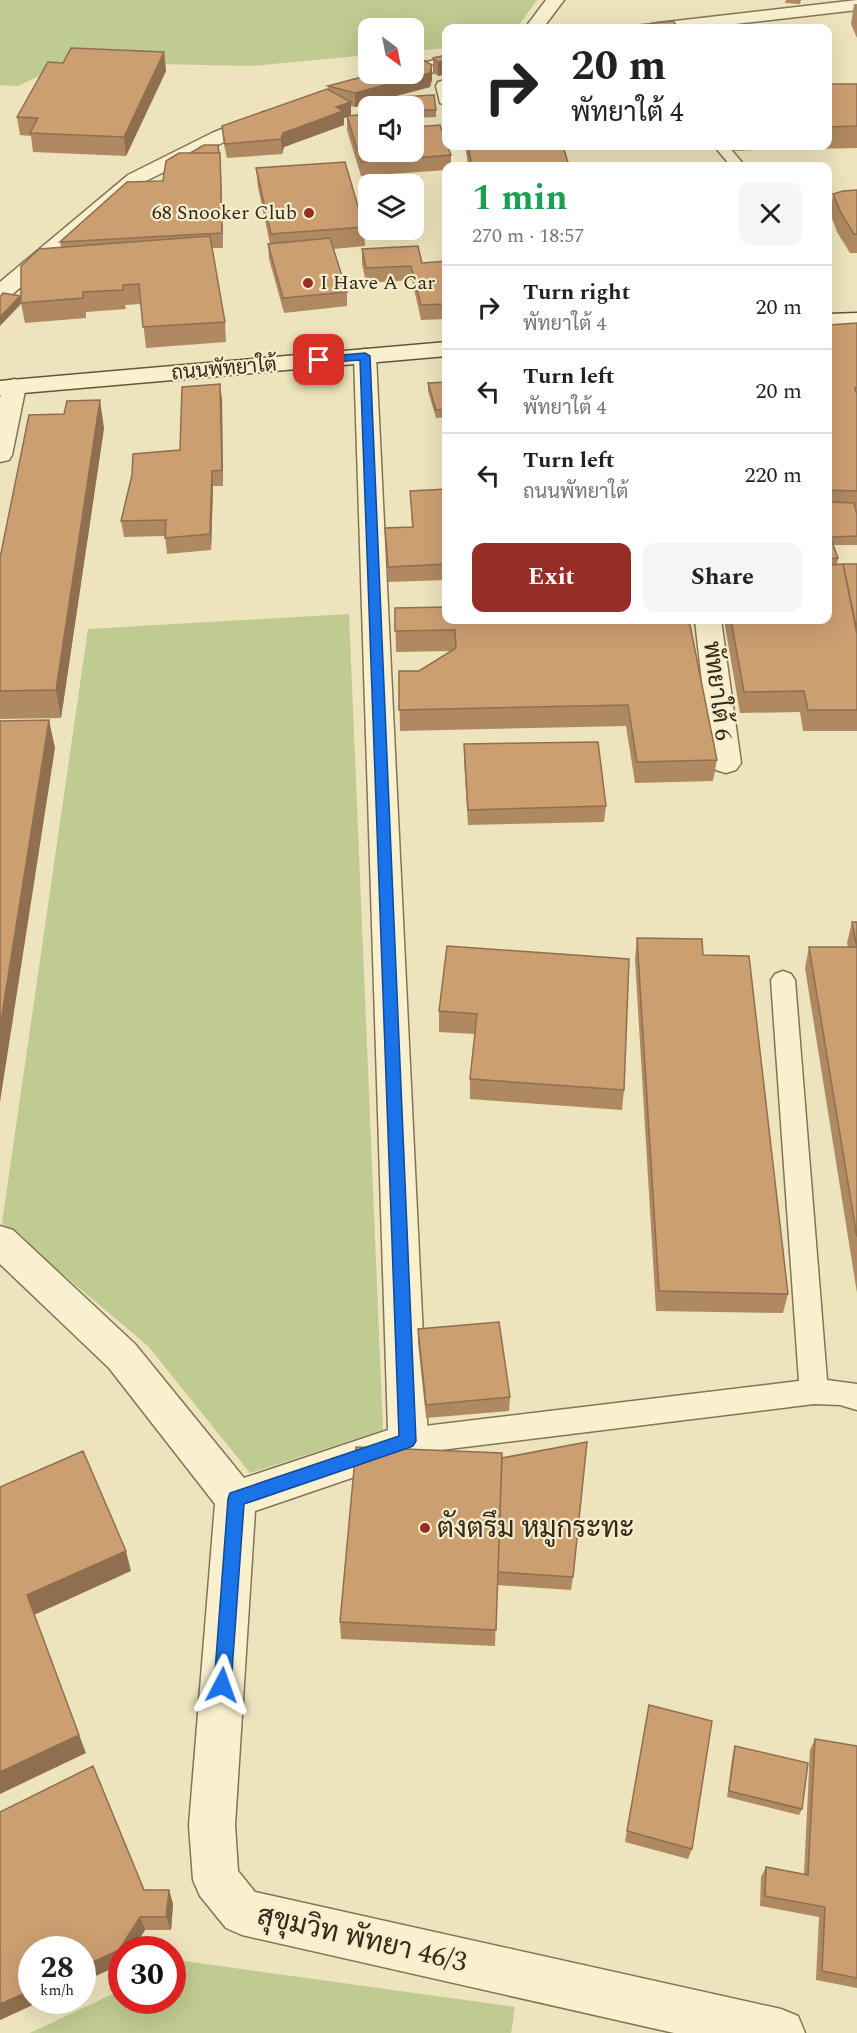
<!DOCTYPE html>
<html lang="en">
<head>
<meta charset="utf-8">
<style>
  body { margin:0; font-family:Spectral,Sarabun,serif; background:#f6f6f6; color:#222; height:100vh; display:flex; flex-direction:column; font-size:22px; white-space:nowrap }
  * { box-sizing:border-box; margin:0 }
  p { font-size:20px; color:#767676 }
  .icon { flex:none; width:33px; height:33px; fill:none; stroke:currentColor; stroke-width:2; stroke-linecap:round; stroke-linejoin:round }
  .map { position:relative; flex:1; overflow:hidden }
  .side { position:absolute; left:442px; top:162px; width:390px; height:462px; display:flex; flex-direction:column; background:#fff; border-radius:12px; box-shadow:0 6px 24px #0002 }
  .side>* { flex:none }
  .top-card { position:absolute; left:442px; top:24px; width:390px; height:126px; border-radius:12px; box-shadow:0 6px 24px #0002; background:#fff; color:#222; overflow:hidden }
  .needle { width:39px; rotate:148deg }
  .tools { position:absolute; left:358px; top:18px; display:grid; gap:12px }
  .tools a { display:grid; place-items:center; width:66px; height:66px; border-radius:12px; background:#fff; box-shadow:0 6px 24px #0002; font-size:30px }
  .speed { position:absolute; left:18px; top:1936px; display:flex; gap:12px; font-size:30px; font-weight:700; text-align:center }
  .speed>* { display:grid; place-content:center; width:78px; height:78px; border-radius:50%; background:#fff; box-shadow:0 6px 24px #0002; line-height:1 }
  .speed small { font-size:15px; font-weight:400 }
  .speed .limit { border:9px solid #d22; background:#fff; color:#111 }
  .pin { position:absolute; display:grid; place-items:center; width:51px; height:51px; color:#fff; margin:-26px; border-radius:12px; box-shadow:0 3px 9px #0006 }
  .me { position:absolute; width:66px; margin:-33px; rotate:4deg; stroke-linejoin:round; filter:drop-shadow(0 0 4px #0008) }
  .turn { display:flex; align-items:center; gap:21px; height:126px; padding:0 30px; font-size:27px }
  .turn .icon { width:78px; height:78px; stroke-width:2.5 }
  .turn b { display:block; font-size:42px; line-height:51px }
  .round { display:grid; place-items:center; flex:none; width:63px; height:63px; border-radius:12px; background:#f6f6f6 }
  .summary { display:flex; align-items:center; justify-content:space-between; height:102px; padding:0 30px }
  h1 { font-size:36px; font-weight:700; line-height:45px; color:#1e9e55 }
  .cta { display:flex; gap:12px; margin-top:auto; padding:12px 30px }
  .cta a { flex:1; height:69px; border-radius:12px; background:#942e26; color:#fff; font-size:24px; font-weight:700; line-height:69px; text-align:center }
  .cta a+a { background:#f6f6f6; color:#222 }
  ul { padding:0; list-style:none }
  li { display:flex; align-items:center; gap:18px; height:84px; padding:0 30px; border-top:2px solid #e0e0e0 }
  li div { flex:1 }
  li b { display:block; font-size:22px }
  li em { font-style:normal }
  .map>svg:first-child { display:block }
</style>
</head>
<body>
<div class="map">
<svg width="857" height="2033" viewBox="0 0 857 2033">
  <rect width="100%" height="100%" fill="#ede3bc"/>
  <!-- green -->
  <path fill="#bfcb90" d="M0,0H537L517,28H447V48L414,51V28H369V55L250,66L69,62L18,86L0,85Z
    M349,614L383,1430L250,1473L148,1346L2,1223L88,629Z
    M184,1961L515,2007L511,2033H30L121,1990L122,2001H172L173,1966Z"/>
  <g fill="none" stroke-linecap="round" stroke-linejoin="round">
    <!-- service casing -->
    <g stroke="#857356" stroke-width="3">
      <path id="service" d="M714,146H728L745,166H731Z
        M783,971L791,974L795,980L827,1380L857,1384V1410L840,1405L814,1404L408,1454L398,1450L394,1441L398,1432L408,1428L799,1381L771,980L775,974Z"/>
    </g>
    <!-- minor casing -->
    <g stroke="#857356" stroke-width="3">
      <path id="minor" d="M546,0H564L543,28H525Z
        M857,0V10L700,28H649L652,24L658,23Z
        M447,57V69L414,77L406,74H414V65Z
        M445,80L447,81V105L440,103L436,86L438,82Z
        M264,112L271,114L274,118L271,122L226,141L142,183L8,298L0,300V282L128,175L212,133Z
        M447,143V146H465L469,166H449L445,146Z
        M365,349L373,351L376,356L428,1441L422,1454L255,1511L235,1825L238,1871L255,1892L781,2009L798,2016L805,2033H674L242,1935L226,1928L200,1896L193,1880L189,1825L215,1504L109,1368L0,1264V1226L13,1230L135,1344L244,1478L388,1430L354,356L357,351Z
        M14,379L22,381L26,386L12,455L9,460L0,462V397L6,381Z
        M695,620H721L741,763L736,770L726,773L716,770L711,763Z"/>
    </g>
    <!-- secondary casing -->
    <g stroke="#665439" stroke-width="3">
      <path id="secondary" d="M857,313V327L828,328V314Z
        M447,342V356L0,395V381Z"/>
    </g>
    <!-- service -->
    <use href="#service" fill="#f9f0cf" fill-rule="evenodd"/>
    <!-- minor -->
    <use href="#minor" fill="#f9f0cf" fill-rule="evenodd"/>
    <!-- secondary -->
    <use href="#secondary" fill="#f9f0cf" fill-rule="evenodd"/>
  </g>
  <!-- wall -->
  <path fill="#af8961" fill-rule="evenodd" d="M786,0H801L800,4L785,3Z
    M854,4H857V38L851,24Z
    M164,52L166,71L126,156L33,152L31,136L20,135L17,117L63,63Z
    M447,55V74L438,76L433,72V58Z
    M432,79L430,87L392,97L369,106V152L451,155V166H447V170L361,176L347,130V117L344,118V125L284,147L282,154L227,158L223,140L222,126L328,90V86ZM362,105V115L351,116V106L355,107Z
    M828,84H857V148L762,150L760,146H828Z
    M400,97L436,110V117L414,118V106H401Z
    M484,146H563L569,166H467L468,147Z
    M730,146H759V150L732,151Z
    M220,153L223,248H212L225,322L226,342L146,348L141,304L125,305L126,309L86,312V318L25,323L21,303L61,247L60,242Z
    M256,168L364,227L365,246L333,249L347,292V306L284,313L269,259L268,244H270L258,187Z
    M857,190V253H850L837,232L830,213L833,194Z
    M362,249L422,263L447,261V319L421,320L412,280L366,283L362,264Z
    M857,323V511H856L857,515V545H833L838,558L837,565L857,564V731H803L800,712L740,713L724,620H828V325Z
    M447,382V417L436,418L428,391V383Z
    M222,399L223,486H213L211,550L167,554L165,536L124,537L121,521Z
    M104,428L61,718L0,719V558Z
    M447,489V580L388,582L385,528L412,527L410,491Z
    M395,608L689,620L717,760L713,781L635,783L626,726L400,731L399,671H419L451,651L396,652Z
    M464,744L606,806L604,822L468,825L464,760Z
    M852,922H857V1293L805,968L809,947H848L847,943Z
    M637,938L703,955L788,1294L783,1313L656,1311L635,959Z
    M447,946L624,1090L622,1110L470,1099V1079L475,1034L439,1032V1011Z
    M418,1329L510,1397L509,1411L426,1418L418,1343Z
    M502,1458L573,1577L571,1590L497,1585L495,1646L341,1639L340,1622Z
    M649,1705L692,1849L688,1859L625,1842Z
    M815,1739L857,1746V1988L816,1980L819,1917L760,1906L761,1877L766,1867L804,1874L810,1750Z
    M735,1746L802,1809L799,1815L727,1797L733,1752Z
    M0,1812L144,1890H169L173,1904L171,1930H145L132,1950H122V1964L82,1982L32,2001H41L0,2020Z"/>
  <!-- shaded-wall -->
  <path fill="#8f6f4f" d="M164,52L166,71L126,156L124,137Z
    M447,60V74L438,76V62Z
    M432,65V79L430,87L355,107V93Z
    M351,102V116L344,118V125L284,147L282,154L281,139L283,133L336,107Z
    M220,153L221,167L223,248L222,233Z
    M20,296L21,304L0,326V317Z
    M220,384L222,399L223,486L222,470Z
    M100,400L104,428L61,718L56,690Z
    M212,471L213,486L211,550L210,534Z
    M49,720L55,748L0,1102V1027Z
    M126,1551L131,1571L34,1615L86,1753L0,1794V1772L27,1595Z
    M169,1890L173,1904L171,1930L166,1917Z
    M140,1917L145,1930L132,1950H122V1964L82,1982V1967Z
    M32,1990V2001H41L0,2020V2004Z"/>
  <!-- building -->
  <path fill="#cc9f71" stroke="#8f6f4f" stroke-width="1.5" d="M673,21L679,28H609Z
    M71,48L164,52L124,137L30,133L38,118L17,117L48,62L63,63Z
    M447,55V60L438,62L433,58Z
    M423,60L432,65L430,73L355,93L328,86L373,74H414V62Z
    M828,84H857V126L828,127Z
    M327,89L351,102L336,107L343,111L283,133L281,139L225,144L222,126Z
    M434,95L436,110H414V106H402L400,97Z
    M395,97L396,106H369V113H363L361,98Z
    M369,114V152H414V127L440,125L451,155L361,162L347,116Z
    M204,145H218L219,153H190Z
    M488,146H563L569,166H472L468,147Z
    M179,153H220L222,233L60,242L127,182L163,181L166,161Z
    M345,162L364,227L271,234L256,168Z
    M857,190V234H854L841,213L833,194L843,191Z
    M210,236L225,322L143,327L139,284L123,285V290L83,292V298L21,303V266L39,249Z
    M330,238L347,292L283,298L268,244Z
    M418,246L422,263L447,261V304L421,305L411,266L366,268L362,249Z
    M3,293L20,296L0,317V297Z
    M857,323V388H855L857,395V491L828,490V325Z
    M447,382V409L436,410L428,383Z
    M220,384L222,470L212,471L210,534L165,538L166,520L121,521L132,475L133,454L180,450L182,387Z
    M100,400L56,690L0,691V558L29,415L64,414L67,401Z
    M447,489V564L388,567L385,528L413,527L410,491Z
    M828,502L854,503L857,515V536L831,537L828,517Z
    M828,531L838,558L828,559Z
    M843,564H857V630Z
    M843,564L857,634V710H808L804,691L744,692L731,620H828V565Z
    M447,607V620H689L717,760L637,762L628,705L399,710V671H419L456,648L455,630L395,631V608Z
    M49,720L0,1027V721Z
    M598,742L606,806L468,810L464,744Z
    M852,922H857V1237L809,947H857Z
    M637,938L702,939L703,955L749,956L788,1294L659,1291Z
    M447,946L629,959L624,1090L470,1079L477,1014L439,1011Z
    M499,1322L510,1397L426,1405L418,1329Z
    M587,1442L573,1577L498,1572L502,1458Z
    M356,1447L502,1453L496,1630L340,1622Z
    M83,1451L126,1551L27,1595L79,1735L0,1772V1487Z
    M649,1705L712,1721L692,1849L627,1831Z
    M815,1739L857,1746V1978L822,1971L825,1907L765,1896L766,1867L808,1875Z
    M735,1746L808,1763L802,1809L729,1791Z
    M93,1766L144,1890H169L166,1917H140L119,1950L82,1967V1950H32V1990L0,2004V1812Z"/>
  <!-- route -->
  <path fill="#1a73e8" stroke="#114b97" stroke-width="1.5" d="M365,353L370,356L416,1441L413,1446L408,1448L244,1504L231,1685L229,1691L222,1694L216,1691L214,1685L228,1499L230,1493L399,1436L360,360L319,363L314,360L319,357Z"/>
  <!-- markers -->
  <g fill="#942e26" stroke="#f5edcb" stroke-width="2">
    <circle cx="309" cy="213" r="6"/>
    <circle cx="308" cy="283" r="6"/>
    <circle cx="425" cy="1528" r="6"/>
  </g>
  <g text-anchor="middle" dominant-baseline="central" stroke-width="4.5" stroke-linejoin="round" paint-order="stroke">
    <!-- far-poi labels -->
    <g font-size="20" fill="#34291b" stroke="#f5edcb" text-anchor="end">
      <text x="297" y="213">68 Snooker Club</text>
      <text x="320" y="283" text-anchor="start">I Have A Car</text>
    </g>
    <!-- far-street labels -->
    <g font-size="20" fill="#34291b" stroke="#f5edcb">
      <text transform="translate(224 369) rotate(-5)">ถนนพัทยาใต้</text>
    </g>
    <!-- street labels -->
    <g font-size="24" fill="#34291b" stroke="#f5edcb">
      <text transform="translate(717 691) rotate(83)">พัทยาใต้ 6</text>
    </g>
    <!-- near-poi labels -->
    <g font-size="28" fill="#34291b" stroke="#f5edcb" text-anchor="start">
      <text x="437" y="1528">ตังตรึม หมูกระทะ</text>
    </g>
    <!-- near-street labels -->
    <g font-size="28" fill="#34291b" stroke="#f5edcb">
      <text transform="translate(362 1939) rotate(13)">สุขุมวิท พัทยา 46/3</text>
    </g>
  </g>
</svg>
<div class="tools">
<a><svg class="needle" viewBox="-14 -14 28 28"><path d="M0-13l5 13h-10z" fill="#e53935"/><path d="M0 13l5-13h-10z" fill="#767676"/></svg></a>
<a><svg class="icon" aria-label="sound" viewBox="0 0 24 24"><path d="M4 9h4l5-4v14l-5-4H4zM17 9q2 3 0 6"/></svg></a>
<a><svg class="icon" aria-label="layers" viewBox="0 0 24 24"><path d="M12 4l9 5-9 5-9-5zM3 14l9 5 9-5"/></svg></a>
</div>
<div class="speed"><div>28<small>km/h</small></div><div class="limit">30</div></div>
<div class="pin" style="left:319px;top:360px;background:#d93025"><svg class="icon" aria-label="arrive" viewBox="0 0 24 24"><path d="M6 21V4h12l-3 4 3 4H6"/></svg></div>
<svg class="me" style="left:222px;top:1685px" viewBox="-20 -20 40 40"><path d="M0-17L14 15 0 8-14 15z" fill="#1a73e8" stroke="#fff" stroke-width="4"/></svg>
<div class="top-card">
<div class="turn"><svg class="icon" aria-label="right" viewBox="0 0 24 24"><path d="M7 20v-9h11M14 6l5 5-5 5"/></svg><div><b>20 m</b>พัทยาใต้ 4</div></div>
</div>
<section class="side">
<div class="summary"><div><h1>1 min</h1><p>270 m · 18:57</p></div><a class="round"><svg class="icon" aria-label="close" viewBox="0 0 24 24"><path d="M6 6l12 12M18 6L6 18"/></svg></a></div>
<ul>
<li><svg class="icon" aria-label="right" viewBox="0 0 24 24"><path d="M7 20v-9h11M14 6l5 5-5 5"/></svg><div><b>Turn right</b><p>พัทยาใต้ 4</p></div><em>20 m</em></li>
<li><svg class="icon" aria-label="left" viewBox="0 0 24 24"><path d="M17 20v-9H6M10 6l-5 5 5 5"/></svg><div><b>Turn left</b><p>พัทยาใต้ 4</p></div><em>20 m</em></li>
<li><svg class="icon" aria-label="left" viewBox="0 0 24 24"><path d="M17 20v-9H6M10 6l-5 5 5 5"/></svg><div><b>Turn left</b><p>ถนนพัทยาใต้</p></div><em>220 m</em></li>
</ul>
<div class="cta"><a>Exit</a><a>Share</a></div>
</section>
</div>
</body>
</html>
